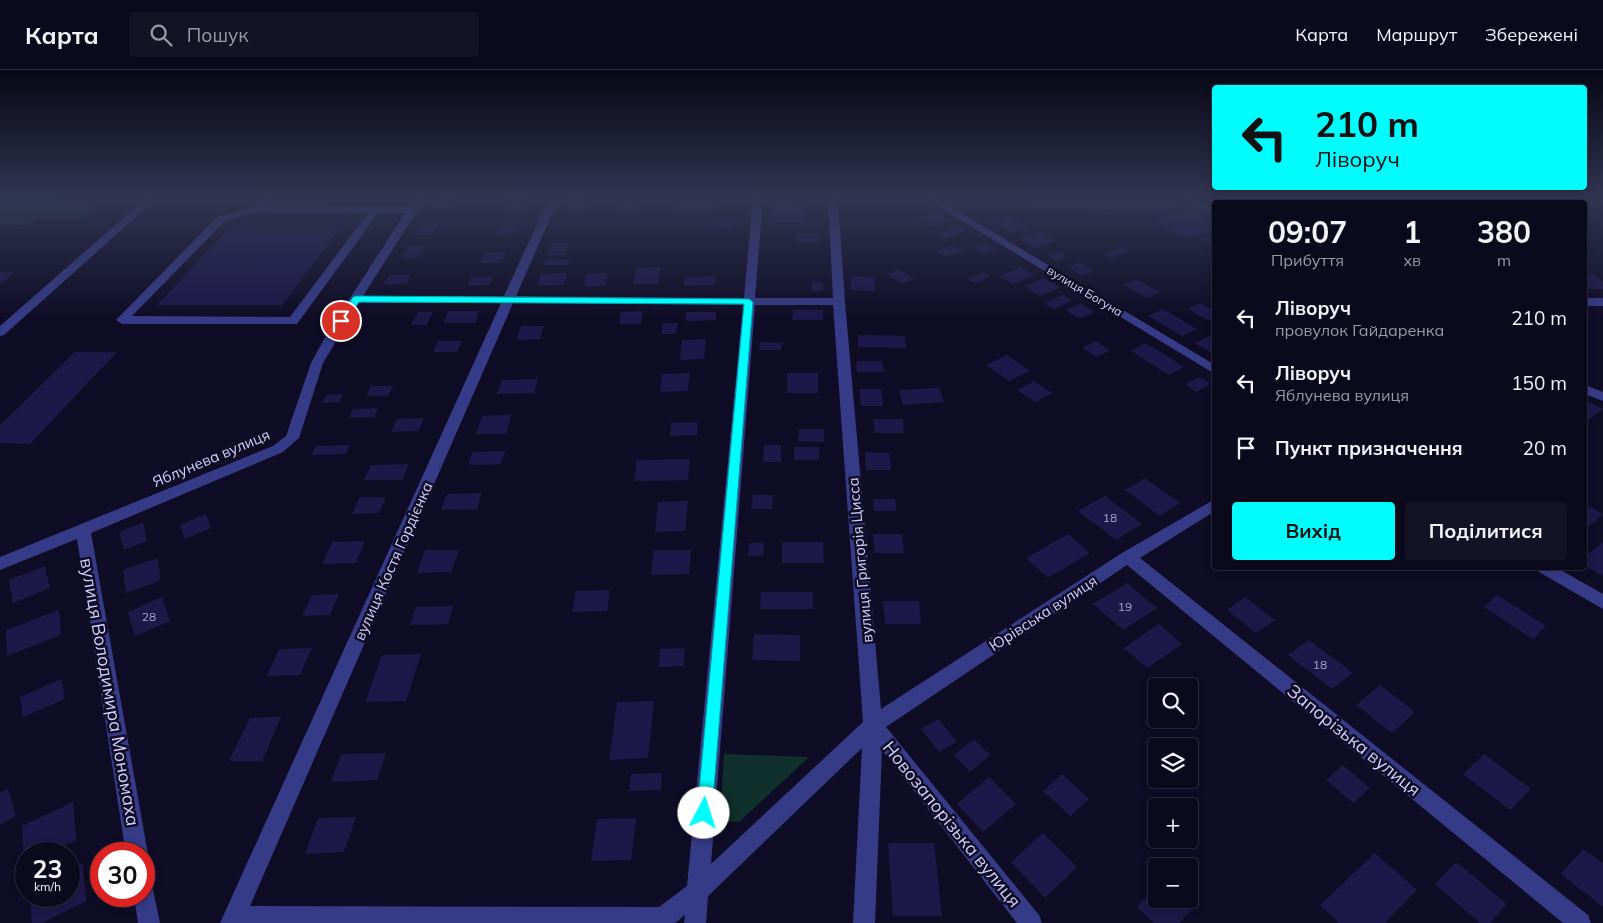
<!DOCTYPE html>
<html lang="uk">
<head>
<meta charset="utf-8">
<style>
  body { margin:0; font-family:Mulish,sans-serif; background:#141325; color:#f1f3f6; height:100vh; display:flex; flex-direction:column; font-size:19px; white-space:nowrap }
  * { box-sizing:border-box; margin:0 }
  p { font-size:16px; color:#9a9aa3 }
  .icon { flex:none; width:28px; height:28px; fill:none; stroke:currentColor; stroke-width:2; stroke-linecap:round; stroke-linejoin:round }
  .map { position:relative; flex:1; overflow:hidden }
  .drawer { position:absolute; left:1212px; top:130px; width:375px; height:370px; display:flex; flex-direction:column; background:#0b0a1c; border-radius:5px; box-shadow:0 2px 8px #0003,0 0 0 1px #2b2b3b }
  .drawer>* { flex:none }
  .guide { position:absolute; left:1212px; top:15px; width:375px; height:105px; border-radius:5px; box-shadow:0 2px 8px #0003,0 0 0 1px #2b2b3b; background:#00fcfd; color:#111; overflow:hidden }
  .tools { position:absolute; left:1148px; top:608px; display:grid; gap:10px }
  .tools a { display:grid; place-items:center; width:50px; height:50px; border-radius:5px; background:#0b0a1c; box-shadow:0 2px 8px #0003,0 0 0 1px #2b2b3b; font-size:25px }
  .speed { position:absolute; left:15px; top:772px; display:flex; gap:10px; font-size:25px; font-weight:700; text-align:center }
  .speed>* { display:grid; place-content:center; width:65px; height:65px; border-radius:50%; background:#0b0a1c; box-shadow:0 2px 8px #0003,0 0 0 1px #2b2b3b; line-height:1 }
  .speed small { font-size:12px; font-weight:400 }
  .speed .limit { border:8px solid #d22; background:#fff; color:#111 }
  .pin { position:absolute; display:grid; place-items:center; width:42px; height:42px; color:#fff; margin:-21px; border:2px solid #fff; border-radius:50%; box-shadow:0 1px 5px #0007 }
  .me { position:absolute; width:55px; margin:-28px; rotate:5deg; stroke-linejoin:round; filter:drop-shadow(0 0 4px #0008) }
  .turn { display:flex; align-items:center; gap:18px; height:105px; padding:0 20px; font-size:22px }
  .turn .icon { width:65px; height:65px; stroke-width:2.5 }
  .turn b { display:block; font-size:35px; line-height:42px }
  .eta { display:flex; justify-content:space-evenly; align-items:center; height:85px; text-align:center }
  .eta b { font-size:30px; font-weight:700; line-height:35px }
  .cta { display:flex; gap:10px; margin-top:auto; padding:10px 20px }
  .cta a { flex:1; height:58px; border-radius:5px; background:#00fcfd; color:#111; font-size:20px; font-weight:700; line-height:58px; text-align:center }
  .cta a+a { background:#141325; color:#f1f3f6 }
  ul { padding:0; list-style:none }
  li { display:flex; align-items:center; gap:15px; height:65px; padding:0 20px }
  li div { flex:1 }
  li b { display:block; font-size:19px }
  li em { font-style:normal }
  header { display:flex; align-items:center; gap:30px; box-sizing:border-box; height:70px; padding:0 25px; background:#0b0a1c; border-bottom:1px solid #2b2b3b }
  header strong { font-size:24px }
  nav { display:flex; gap:28px; margin-inline-start:auto; font-size:18px }
  .search { width:350px; height:45px; background:#141325; display:flex; align-items:center; gap:12px; box-sizing:border-box; padding:0 18px; border-radius:5px; color:#9a9aa3; font-size:19px }
  .map>svg:first-child { display:block }
</style>
</head>
<body>
<header>
<strong>Карта</strong>
<div class="search"><svg class="icon" aria-label="search" viewBox="0 0 24 24"><circle cx="10" cy="10" r="6"/><path d="M15 15l6 6"/></svg>Пошук</div>
<nav><a>Карта</a><a>Маршрут</a><a>Збережені</a></nav>
</header>
<div class="map">
<svg width="1603" height="853" viewBox="0 0 1603 853">
  <rect width="100%" height="100%" fill="#0f0d26"/>
  <!-- green -->
  <path fill="#10302c" d="M0,129L64,130L93,134L84,149H42L25,155L0,154Z
    M724,684L809,687L739,752L720,751Z"/>
  <!-- building -->
  <path fill="#1d1848" d="M510,128H528L523,140H505Z
    M437,129H456L452,138H432Z
    M571,129H586L583,141H567Z
    M957,130L1174,133L1182,140L959,137Z
    M621,131H637L635,140H619Z
    M713,131L712,140L673,141L674,132Z
    M771,136L806,137V153H769Z
    M1192,139L1215,152V160L1185,169L1154,151Z
    M937,142L950,151L931,157L918,148Z
    M1009,146L1029,157L1012,163L993,152Z
    M713,150H733V157H712Z
    M518,153L513,165L496,166L501,154Z
    M422,154H438L432,165H416Z
    M960,156L968,161L944,169L936,164Z
    M227,160H339L282,235H157Z
    M1039,162L1055,171L1036,179L1020,169Z
    M1215,163V177L1200,169Z
    M797,164H819V173H796Z
    M550,173H569L565,185H546Z
    M984,173L997,180L983,185L971,178Z
    M953,174L964,181L945,187L935,181Z
    M425,175L419,188H402L409,176Z
    M1121,177L1128,181L1112,188L1104,184Z
    M1058,181L1068,187L1058,191L1047,185Z
    M506,182L502,193H480L484,183Z
    M570,189L568,195H543L545,190Z
    M1079,192L1094,201L1082,206L1068,197Z
    M661,197L658,214H633L636,198Z
    M1021,197L1035,205L1012,214L999,206Z
    M899,199L914,209L902,214L887,204Z
    M0,202H15L0,215Z
    M984,202L990,207L974,213L967,209Z
    M567,203L564,215L537,216L541,204Z
    M608,203L605,216L584,217L587,204Z
    M1585,204H1594L1603,212V219H1585Z
    M389,205H411L406,214H384Z
    M493,206L490,215L467,216L471,207Z
    M715,206V215L684,216L685,207Z
    M851,206L875,207V221L851,220Z
    M1044,208L1060,218L1040,226L1024,216Z
    M1136,209L1160,222L1147,228L1123,215Z
    M812,212H823V221H811Z
    M1063,225L1072,231L1054,239L1044,233Z
    M1081,233L1095,242L1079,249L1065,240Z
    M1200,233L1215,241V254L1188,239Z
    M793,239L823,240V250H792Z
    M1163,239L1197,259L1182,266L1148,246Z
    M448,241H479L475,253H443Z
    M643,241L641,254H619L621,242Z
    M418,242H433L427,255H411Z
    M686,242H716V250L685,251Z
    M663,253H678L676,264H661Z
    M521,256H544L540,269L517,270Z
    M858,265L905,266L906,278L858,277Z
    M1212,265L1215,267V285L1195,273Z
    M706,269L704,289L680,290L682,270Z
    M438,271H462L457,282H433Z
    M1096,271L1110,281L1096,287L1082,278Z
    M760,272L782,273L781,280H759Z
    M1146,273L1184,297L1169,305L1131,281Z
    M75,282H117L30,374L0,373V355Z
    M1007,285L1030,301L1009,311L986,295Z
    M856,291H882L884,302H857Z
    M690,303L688,321L660,322L662,304Z
    M787,303H818V323H787Z
    M1200,307L1211,314L1196,322L1185,314Z
    M538,309L534,323L497,324L502,310Z
    M1034,311L1052,323L1035,332L1017,320Z
    M371,316H393L388,326H366Z
    M939,318L944,332L903,335L899,320Z
    M859,319H881L883,336H861Z
    M343,324L339,332L322,333L327,325Z
    M1585,330L1603,339L1585,352Z
    M378,338L374,347L349,348L353,339Z
    M511,345L506,364H476L482,346Z
    M424,348L418,361L391,362L397,349Z
    M873,349H903L904,363H875Z
    M698,352L697,365L670,366L671,353Z
    M799,359H824V372L798,371Z
    M350,375L346,384L311,385L316,376Z
    M764,375H781V392H763Z
    M794,377H819V390H794Z
    M505,381L501,394L468,395L472,382Z
    M865,382L889,383L891,400H866Z
    M690,389L688,410L634,411L637,390Z
    M409,394L402,410H364L371,395Z
    M1145,408L1180,433L1160,446L1125,420Z
    M482,423L477,439L441,440L447,424Z
    M753,425H773L772,439H751Z
    M1105,426L1142,454L1116,470L1078,441Z
    M360,427H386L379,443L352,444Z
    M873,429H895L897,441H874Z
    M688,431L685,461L655,462L658,432Z
    M1585,434L1603,444L1585,460Z
    M206,444L211,458L185,469L180,455Z
    M143,453L147,471L124,480L119,462Z
    M873,464H902L904,483H875Z
    M1068,464L1090,483L1048,508L1026,488Z
    M365,471L356,493L322,494L332,472Z
    M782,472H823L824,493H782Z
    M1603,472V506L1585,495V487Z
    M749,473H764L763,486H748Z
    M425,480H459L451,502L417,503Z
    M654,480H691L689,504L651,505Z
    M157,488L161,510L126,523L123,500Z
    M45,496L50,518L13,533L9,510Z
    M1127,513L1157,538L1123,560L1093,534Z
    M610,520L607,541L572,542L576,521Z
    M761,522H813V539H760Z
    M339,524L330,545L302,546L312,525Z
    M1497,525L1546,556L1533,569L1484,537Z
    M162,527L170,551L135,566L128,542Z
    M1245,527L1275,550L1256,563L1227,540Z
    M883,531H919L921,554H885Z
    M453,536L448,554L410,555L416,537Z
    M59,540L61,565L7,586L6,560Z
    M1159,554L1182,574L1147,598L1124,578Z
    M754,564L800,565V591L752,590Z
    M1309,570L1353,603L1332,619L1288,585Z
    M312,578L300,605L267,606L279,579Z
    M685,578L683,596L659,597L660,579Z
    M421,584L406,631L365,632L382,585Z
    M61,609L65,629L23,647L20,627Z
    M1380,615L1415,642L1392,663L1356,635Z
    M654,631L648,688L609,690L617,632Z
    M281,647L262,691H229L250,648Z
    M939,649L957,672L939,682L921,659Z
    M974,669L990,685L970,702L954,685Z
    M386,683L377,710L331,712L341,684Z
    M1484,684L1531,719L1510,740L1463,704Z
    M1343,695L1370,718L1353,733L1326,710Z
    M662,703L661,720L629,721L631,704Z
    M1062,704L1089,729L1070,746L1043,721Z
    M989,707L1016,734L983,762L957,734Z
    M8,718L16,746L0,755V723Z
    M73,732L76,770L48,784H26V794L24,796L22,756Z
    M356,747L344,782L305,784L318,748Z
    M636,748L631,790L591,791L597,749Z
    M1043,763L1077,797L1045,828L1011,792Z
    M888,773H934L942,846H893Z
    M1583,779L1603,793V837L1561,804Z
    M1375,783L1417,820L1385,853H1339L1320,835Z
    M1456,792L1507,834L1490,853H1480L1435,814Z
    M83,793L86,831L42,853H32L30,826H69V800Z
    M1156,817V829H1189V826L1197,834L1179,853H1154L1137,837Z"/>
  <g fill="none" stroke-linecap="round" stroke-linejoin="round">
    <!-- minor -->
    <path fill="#363b87" fill-rule="evenodd" d="M146,128H157L4,265L0,266V256Z
      M263,128H273L266,136L409,137L415,128H425L363,226H504L549,128H559L516,226L744,228L753,128H763L755,228H833L828,128H838L845,232L881,639L1122,483L1215,429V441L1140,488L1588,845L1591,853H1563L1127,495L886,657L1039,845L1042,853H1017L882,680L875,853H853L862,678L708,826L706,853H684L685,845L675,853H220L501,233H359L323,293L299,368L283,382L91,463L148,784L144,792V784H126L77,469L0,500V487L273,376L286,366L311,293L328,262L405,143H378L297,254H122L116,250L217,147L254,137ZM258,142L368,143L290,247L132,246L225,151ZM513,233L743,235L687,816L659,837L250,836ZM755,235H833L863,652L711,794Z
      M924,128H936L1215,295V304Z
      M1181,128H1194L1215,138V145Z
      M1585,228H1603V236H1585Z
      M1585,315L1603,322V331L1585,324Z
      M1537,498H1557L1603,524V539L1539,502Z
      M144,812L152,815L160,853H138L134,826H144Z"/>
  </g>
  <!-- sky -->
  <linearGradient id="sky" x2="0" y2="1"><stop stop-color="#080715"/><stop offset="0.52" stop-color="#313552"/><stop offset="1" stop-color="#313552" stop-opacity="0"/></linearGradient>
  <rect width="1603" height="247" fill="url(#sky)"/>
  <!-- route -->
  <path fill="#00fcfd" stroke="#00a4a4" d="M356,226L749,229L753,232L712,743L710,748L704,750L699,748L697,743L744,234L359,232L344,253H338L337,251L353,227Z"/>
  <g text-anchor="middle" dominant-baseline="central" stroke-width="5" stroke-linejoin="round" paint-order="stroke">
    <!-- far-street labels -->
    <g font-size="12" fill="#d3d2ff" stroke="#0f0d26">
      <text transform="translate(1085 221) rotate(31)">вулиця Богуна</text>
    </g>
    <!-- number labels -->
    <g font-size="12" fill="#a6a4d1">
      <text x="1110" y="447">18</text>
      <text x="1125" y="536">19</text>
      <text x="149" y="546">28</text>
      <text x="1320" y="594">18</text>
    </g>
    <!-- street labels -->
    <g font-size="15" fill="#d3d2ff" stroke="#0f0d26">
      <text transform="translate(211 388) rotate(-23)">Яблунева вулиця</text>
      <text transform="translate(860 490) rotate(-95)">вулиця Григорія Цисса</text>
      <text transform="translate(393 491) rotate(-66)">вулиця Костя Гордієнка</text>
      <text transform="translate(1043 543) rotate(-33)">Юрівська вулиця</text>
    </g>
    <!-- near-street labels -->
    <g font-size="18" fill="#d3d2ff" stroke="#0f0d26">
      <text transform="translate(110 622) rotate(80)">вулиця Володимира Мономаха</text>
      <text transform="translate(1354 670) rotate(39)">Запорізька вулиця</text>
      <text transform="translate(952 754) rotate(51)">Новозапорізька вулиця</text>
    </g>
  </g>
</svg>
<div class="tools">
<a><svg class="icon" aria-label="search" viewBox="0 0 24 24"><circle cx="10" cy="10" r="6"/><path d="M15 15l6 6"/></svg></a>
<a><svg class="icon" aria-label="layers" viewBox="0 0 24 24"><path d="M12 4l9 5-9 5-9-5zM3 14l9 5 9-5"/></svg></a>
<a>+</a>
<a>−</a>
</div>
<div class="speed"><div>23<small>km/h</small></div><div class="limit">30</div></div>
<div class="pin" style="left:341px;top:251px;background:#d93025"><svg class="icon" aria-label="arrive" viewBox="0 0 24 24"><path d="M6 21V4h12l-3 4 3 4H6"/></svg></div>
<svg class="me" style="left:704px;top:743px" viewBox="-20 -20 40 40"><circle r="19" fill="#fff"/><path d="M0-13L10 11 0 6-10 11z" fill="#00fcfd"/></svg>
<div class="guide">
<div class="turn"><svg class="icon" aria-label="left" viewBox="0 0 24 24"><path d="M17 20v-9H6M10 6l-5 5 5 5"/></svg><div><b>210 m</b>Ліворуч</div></div>
</div>
<section class="drawer">
<div class="eta">
<div><b>09:07</b><p>Прибуття</p></div>
<div><b>1</b><p>хв</p></div>
<div><b>380</b><p>m</p></div>
</div>
<ul>
<li><svg class="icon" aria-label="left" viewBox="0 0 24 24"><path d="M17 20v-9H6M10 6l-5 5 5 5"/></svg><div><b>Ліворуч</b><p>провулок Гайдаренка</p></div><em>210 m</em></li>
<li><svg class="icon" aria-label="left" viewBox="0 0 24 24"><path d="M17 20v-9H6M10 6l-5 5 5 5"/></svg><div><b>Ліворуч</b><p>Яблунева вулиця</p></div><em>150 m</em></li>
<li><svg class="icon" aria-label="arrive" viewBox="0 0 24 24"><path d="M6 21V4h12l-3 4 3 4H6"/></svg><div><b>Пункт призначення</b></div><em>20 m</em></li>
</ul>
<div class="cta"><a>Вихід</a><a>Поділитися</a></div>
</section>
</div>
</body>
</html>
